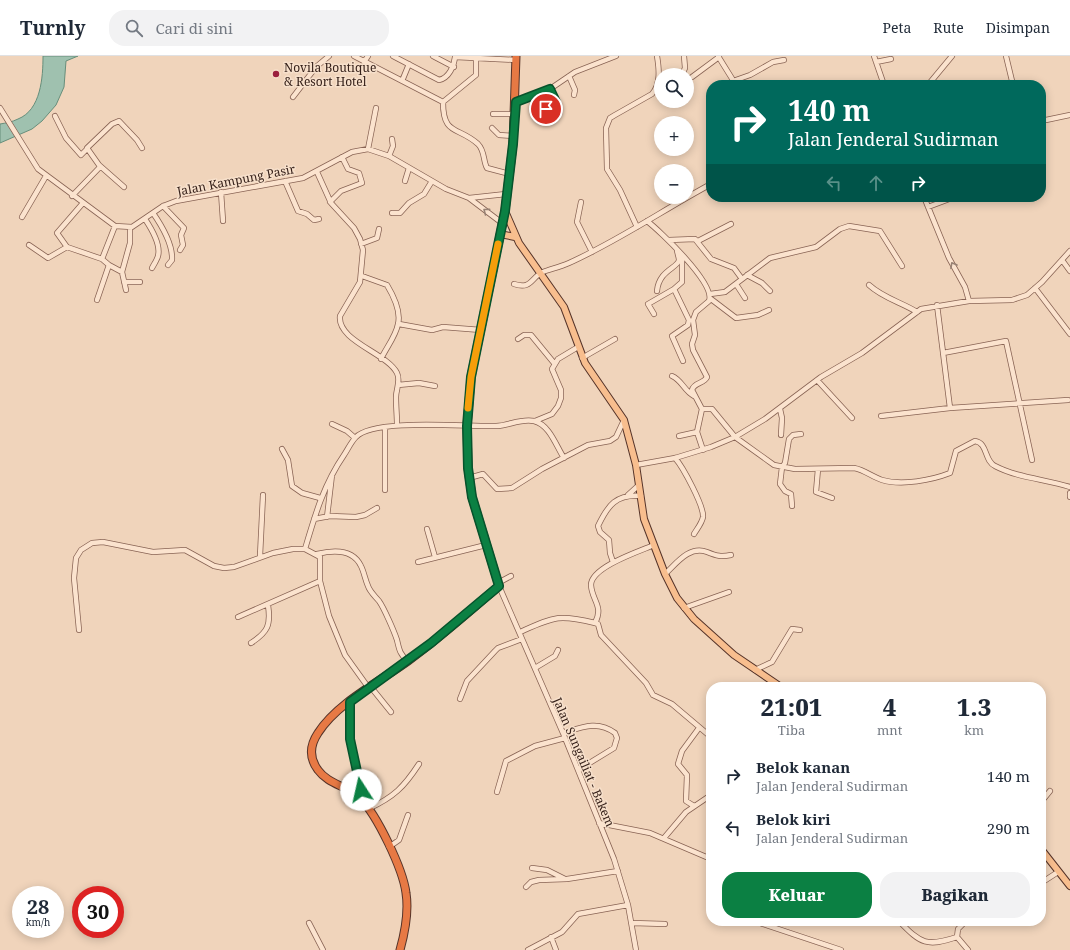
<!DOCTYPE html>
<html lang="id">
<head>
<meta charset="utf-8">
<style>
  body { margin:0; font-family:"Noto Serif",serif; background:#f2f2f3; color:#1f2937; height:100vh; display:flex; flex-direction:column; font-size:15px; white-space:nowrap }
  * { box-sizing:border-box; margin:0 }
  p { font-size:13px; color:#747a83 }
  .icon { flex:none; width:22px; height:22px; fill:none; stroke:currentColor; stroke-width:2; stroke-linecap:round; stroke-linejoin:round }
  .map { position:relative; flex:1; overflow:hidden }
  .details { position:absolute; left:706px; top:626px; width:340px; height:244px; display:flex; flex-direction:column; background:#fff; border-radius:16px; box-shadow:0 2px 10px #0003 }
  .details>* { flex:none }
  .hud { position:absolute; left:706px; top:24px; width:340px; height:122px; border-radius:16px; box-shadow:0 2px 10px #0003; background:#00695c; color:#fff; overflow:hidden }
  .controls { position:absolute; left:654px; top:12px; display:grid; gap:8px }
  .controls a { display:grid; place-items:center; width:40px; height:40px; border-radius:50%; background:#fff; box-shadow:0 2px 10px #0003; font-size:20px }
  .speed { position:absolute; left:12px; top:830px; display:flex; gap:8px; font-size:20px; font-weight:700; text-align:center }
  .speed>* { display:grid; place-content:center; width:52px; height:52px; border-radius:50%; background:#fff; box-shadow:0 2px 10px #0003; line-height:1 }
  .speed small { font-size:10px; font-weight:400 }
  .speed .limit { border:6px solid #d22; background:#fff; color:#111 }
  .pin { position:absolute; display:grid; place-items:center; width:34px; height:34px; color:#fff; margin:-17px; border:2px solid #fff; border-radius:50%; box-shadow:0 1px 4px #0007 }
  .me { position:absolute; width:44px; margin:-22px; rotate:350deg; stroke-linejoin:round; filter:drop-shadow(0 0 3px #0008) }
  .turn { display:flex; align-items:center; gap:14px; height:84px; padding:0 16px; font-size:18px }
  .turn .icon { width:52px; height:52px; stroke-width:2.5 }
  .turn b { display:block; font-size:28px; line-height:34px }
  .lanes { display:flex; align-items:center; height:38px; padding:0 16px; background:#0003; justify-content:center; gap:20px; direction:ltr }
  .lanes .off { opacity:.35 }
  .eta { display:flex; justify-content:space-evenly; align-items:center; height:68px; text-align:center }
  .eta b { font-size:24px; font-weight:800; line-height:28px }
  .action { display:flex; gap:8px; margin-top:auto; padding:8px 16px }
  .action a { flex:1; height:46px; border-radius:16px; background:#0b8043; color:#fff; font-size:16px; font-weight:800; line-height:46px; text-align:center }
  .action a+a { background:#f2f2f3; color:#1f2937 }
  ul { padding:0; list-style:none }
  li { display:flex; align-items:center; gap:12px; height:52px; padding:0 16px }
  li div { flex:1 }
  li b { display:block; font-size:15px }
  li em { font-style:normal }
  header { display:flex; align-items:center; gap:24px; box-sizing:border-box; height:56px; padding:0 20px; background:#fff; border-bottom:1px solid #e0e1e3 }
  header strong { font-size:19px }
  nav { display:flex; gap:22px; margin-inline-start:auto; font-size:14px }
  .search { width:280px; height:36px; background:#f2f2f3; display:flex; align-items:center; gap:10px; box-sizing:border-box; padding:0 14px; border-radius:16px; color:#747a83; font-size:15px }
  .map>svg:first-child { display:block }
</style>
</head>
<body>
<header>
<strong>Turnly</strong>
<div class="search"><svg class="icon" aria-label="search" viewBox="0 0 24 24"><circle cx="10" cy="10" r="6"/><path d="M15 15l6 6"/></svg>Cari di sini</div>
<nav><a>Peta</a><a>Rute</a><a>Disimpan</a></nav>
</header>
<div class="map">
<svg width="1070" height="894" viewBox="0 0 1070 894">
  <rect width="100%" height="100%" fill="#f0d4bb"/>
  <!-- water -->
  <path fill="#9fc1af" stroke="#678e7b" d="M43,0H78L66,5L64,31L56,49L42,65L32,73L0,87V68C6,67 12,66 18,63C41,54 43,21 43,0Z"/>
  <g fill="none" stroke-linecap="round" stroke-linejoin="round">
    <!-- minor casing -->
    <g stroke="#886354" stroke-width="6">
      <path id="minor" d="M354,0L443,46L476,19V0
        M393,0L439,24C449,22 454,10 455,1L516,4
        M433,0L454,11
        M718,0L736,29
        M874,0L884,29
        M1006,0L1013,29
        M364,6L368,0
        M876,6L891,3
        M682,19L685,12L684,0
        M569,20L575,34L574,39
        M692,21L719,1
        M402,25L409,8
        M733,25L750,19L773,6L784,4
        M928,29L952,0
        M655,34L661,35
        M293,41L316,11L329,0
        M443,46C443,80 458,70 478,88C485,95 483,105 487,112L510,118
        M516,46L550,33L575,16L616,0
        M0,52L38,113L115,170L132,171L163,150L176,145L303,122L352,96L368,93L389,100L446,133L469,142L502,167
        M546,53L553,51L555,46L550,33
        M493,58H515
        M55,60L66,82L81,99L87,93
        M1041,63L1046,64L1070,59
        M492,72L499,79L514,80
        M368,93L376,52
        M389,100L393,90L392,83
        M317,116L331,147L354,172L360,183L363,194L360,226L340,260C337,285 387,297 397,317C401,325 396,333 396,341C396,351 397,360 397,369
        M285,125L298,155L307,158L314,164L319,163
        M405,125L409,112
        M124,131L99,109L87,92L112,68L119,65L137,84L142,92
        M221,136L223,165
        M72,140L100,111L99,109
        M924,141L949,202L965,231L969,245
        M469,142L506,138
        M330,146L341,135L362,127L359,117L348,113L342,101
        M581,146L577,166L592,196
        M163,150L184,172L181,179L183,189L180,194
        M928,151L952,142L967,141
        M153,157C162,170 173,188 172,204L168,209
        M392,157H400L409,147L424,138L432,125
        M22,161L46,120
        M145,163C151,172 161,189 158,200C157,204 154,208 152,212
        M647,165C660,175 716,228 709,245L696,256L693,264L695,279L692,288L693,294L707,321C704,328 694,326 692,334L702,353L697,376L703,394
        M637,171L620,134L607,113L606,72L610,62L615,59L652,38C661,28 659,12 657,0
        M669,184L695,183L711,203L734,212L742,223
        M698,185L731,168
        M361,188L377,182L379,173
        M29,189L48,202L67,191L102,203L109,209L122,216
        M67,191L57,177L83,147
        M102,203L115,170
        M1062,204L1070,215
        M747,219L762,227L770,235
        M362,220L387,229C393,239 401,256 398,268C396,280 386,292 381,303
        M124,226H140
        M514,228C532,234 531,221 543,216C551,213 560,211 569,207C618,185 663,154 711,128
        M736,228L745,242
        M869,229C883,242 901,246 917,256
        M1035,232L1070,278
        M674,233L689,264L688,269L672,280L683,305
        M126,234L122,216L130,187V171
        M657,235C659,214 678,212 679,204C679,201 677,197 677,194
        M710,238L725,236L770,202L816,191L840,173L849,170L880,175L902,210
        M711,243L736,262L758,259L769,254
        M97,244L109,209
        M937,249L950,352
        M654,258L648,248L674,233L682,226V200
        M399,268L432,274L443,271L481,274
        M518,283L524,279H531L554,307
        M943,297L1006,285L1032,404
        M582,302L615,283
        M672,320C682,324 684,335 694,340
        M817,324L852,362
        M398,329L419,327L435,330
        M702,353H712L735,381L774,409L795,413L854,412C865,414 872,421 882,424C902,430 932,424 950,417L956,395L975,385C988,387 984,405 995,410C1018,422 1045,423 1070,431
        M780,353L782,362L781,379
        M881,360L950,352L1068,344
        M535,365L552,358L558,350L561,342V334L552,313L558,303L578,291
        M332,368L347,375L355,382
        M679,380L697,376
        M282,393L288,404L292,430L302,437L320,442
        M675,402C683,411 704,450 703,461C702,467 697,473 694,478
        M636,409L675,402L711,391L735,381L765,363L821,321L862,297L921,253L969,245L1012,244L1027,239L1042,226L1070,195
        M818,413L816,436L832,442
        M469,422L483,418L497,433L512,432L542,413L588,389L610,385L616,381L624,364
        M385,434V371
        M1070,437V441
        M628,439L639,429
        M792,450L791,438L785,435L780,428L782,411L785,407L789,383L793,379L801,378
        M327,461L332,419
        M314,463L330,460L356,461L365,459L377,452
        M427,473L435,501
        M305,493C315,459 324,428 344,399C348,393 351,386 356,381C374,362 467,371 496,370C508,370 521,362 534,365C550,369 556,390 564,402
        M317,498C333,494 353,493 361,510C364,516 365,523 368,530C370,536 375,540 379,545C384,552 394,575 397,584C399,593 400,599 408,605
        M260,500L263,439
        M418,506L486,489
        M613,506L610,497L609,484L600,476L598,470C608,449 616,438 641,440
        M665,518C676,508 689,489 707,496C717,500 721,501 731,499
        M498,527L511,520
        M499,530L563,677L614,803L628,849L636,894
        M684,552L729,536
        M238,561L320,525
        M595,567C604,550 592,545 591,529C591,511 640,495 654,489
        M79,574L74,522L76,502L81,494L92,487L103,486L153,496L185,494L214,510L224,512L234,511L273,497L293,493H305L320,501V525L329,560L345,599L368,631
        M520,576C554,561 558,558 595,567L598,568L601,579L646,627L653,639L672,648L711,681
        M251,587C268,576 271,569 268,549
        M535,612L555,600L558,594
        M755,614L772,606L792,573L800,574
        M370,630L391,656
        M460,643L467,625L495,595L498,592L522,583
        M350,646C351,658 349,671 350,683C351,704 362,722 360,742
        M563,677C582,671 598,664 615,677L617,682L614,692L578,714
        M497,736L506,705L535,690L565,682
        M1041,746L1050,735
        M694,750L686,745L687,719L678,708L682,695L699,672
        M368,753C394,741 404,731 419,708
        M599,767L650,777L711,803
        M664,782L686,756L711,739
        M389,791L399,784L408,759
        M532,812L547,814L565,823
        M1041,827L1058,816
        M526,831L531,826L539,824L567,823L618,815
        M754,865L841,894
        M899,865C921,888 927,891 957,881
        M966,865L958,873L957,881L968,894
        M309,867L323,894
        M632,867L665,868
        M551,881L556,894
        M528,894L562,876L578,858L628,849"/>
    </g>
    <!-- major casing -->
    <g stroke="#553329" stroke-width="8">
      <path id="major" d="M505,155L519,187L564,251L585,307L624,364L636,409L644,463L665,518L677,542L694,563L734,599L781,631
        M500,178L515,181
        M1041,793L1070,830"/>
    </g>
    <!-- highway casing -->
    <g stroke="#553329" stroke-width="9">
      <path id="highway" d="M400,894C405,876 409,856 406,837C403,813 377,759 360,742C347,730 328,728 318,714C309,702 310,689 318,677C337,647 379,626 408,605C440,582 469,556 499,530L472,441L468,412L467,370L471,321L505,155L513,88L516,0"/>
    </g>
    <!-- minor -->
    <use href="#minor" stroke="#fbe3ce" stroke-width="4.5"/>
    <!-- major -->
    <use href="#major" stroke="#f8be8e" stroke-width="6"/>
    <!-- highway -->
    <use href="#highway" stroke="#e77944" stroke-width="7"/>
  </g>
  <!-- one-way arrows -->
  <defs><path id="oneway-chevron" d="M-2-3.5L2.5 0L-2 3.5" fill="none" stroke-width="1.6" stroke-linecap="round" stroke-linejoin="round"/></defs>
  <g stroke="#988274">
    <use href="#oneway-chevron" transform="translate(486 155) rotate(-143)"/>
    <use href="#oneway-chevron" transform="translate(953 209) rotate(-119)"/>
  </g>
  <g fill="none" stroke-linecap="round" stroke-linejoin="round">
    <!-- route casing -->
    <g stroke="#07532c" stroke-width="10">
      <path id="route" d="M361,734L350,683V646L431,587L499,530L472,441L468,412L467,370L471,321L505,155L513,88L516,46L550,33L556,46L553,51L546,53"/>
    </g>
    <!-- route -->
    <use href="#route" stroke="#0b8043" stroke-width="7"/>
    <!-- slow -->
    <path stroke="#f59e0b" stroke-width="7" d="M468,352L471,321L498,188"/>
  </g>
  <!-- markers -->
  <circle fill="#9b203e" stroke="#f7e0cb" stroke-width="1.5" cx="276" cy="18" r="4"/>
  <g text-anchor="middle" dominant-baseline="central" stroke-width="3" stroke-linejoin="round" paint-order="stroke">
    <!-- poi labels -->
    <g font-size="12" fill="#36211a" stroke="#f7e0cb" text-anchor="start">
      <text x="284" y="11">Novila Boutique<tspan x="284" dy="14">&amp; Resort Hotel</tspan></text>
    </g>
    <!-- street labels -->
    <g font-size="12" fill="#36211a" stroke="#f7e0cb">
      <text transform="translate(236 124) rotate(-11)">Jalan Kampung Pasir</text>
      <text transform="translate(584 706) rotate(67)">Jalan Sungailiat - Bakem</text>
    </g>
  </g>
</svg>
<div class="controls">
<a><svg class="icon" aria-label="search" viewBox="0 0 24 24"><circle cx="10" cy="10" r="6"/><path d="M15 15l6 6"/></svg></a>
<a>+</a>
<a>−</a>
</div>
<div class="speed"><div>28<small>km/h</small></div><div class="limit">30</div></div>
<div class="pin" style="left:546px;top:53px;background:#d93025"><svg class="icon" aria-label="arrive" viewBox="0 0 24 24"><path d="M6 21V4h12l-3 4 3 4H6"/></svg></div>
<svg class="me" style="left:361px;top:734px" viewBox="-20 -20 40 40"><circle r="19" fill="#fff"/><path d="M0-13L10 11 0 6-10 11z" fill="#0b8043"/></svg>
<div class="hud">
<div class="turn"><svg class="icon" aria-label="right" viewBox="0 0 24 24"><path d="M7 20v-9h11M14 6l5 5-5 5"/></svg><div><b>140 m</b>Jalan Jenderal Sudirman</div></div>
<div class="lanes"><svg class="icon off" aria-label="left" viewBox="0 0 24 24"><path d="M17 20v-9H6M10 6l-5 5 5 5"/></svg><svg class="icon off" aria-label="ahead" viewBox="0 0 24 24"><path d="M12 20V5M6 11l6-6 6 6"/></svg><svg class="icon" aria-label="right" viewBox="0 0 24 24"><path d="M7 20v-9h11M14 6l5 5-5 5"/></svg></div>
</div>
<section class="details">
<div class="eta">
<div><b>21:01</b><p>Tiba</p></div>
<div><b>4</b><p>mnt</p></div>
<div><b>1.3</b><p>km</p></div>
</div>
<ul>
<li><svg class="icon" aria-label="right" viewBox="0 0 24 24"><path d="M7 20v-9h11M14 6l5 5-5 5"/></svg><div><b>Belok kanan</b><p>Jalan Jenderal Sudirman</p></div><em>140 m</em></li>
<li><svg class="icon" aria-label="left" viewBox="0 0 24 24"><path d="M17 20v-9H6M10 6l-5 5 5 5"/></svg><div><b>Belok kiri</b><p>Jalan Jenderal Sudirman</p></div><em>290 m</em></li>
</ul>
<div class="action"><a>Keluar</a><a>Bagikan</a></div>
</section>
</div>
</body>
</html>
